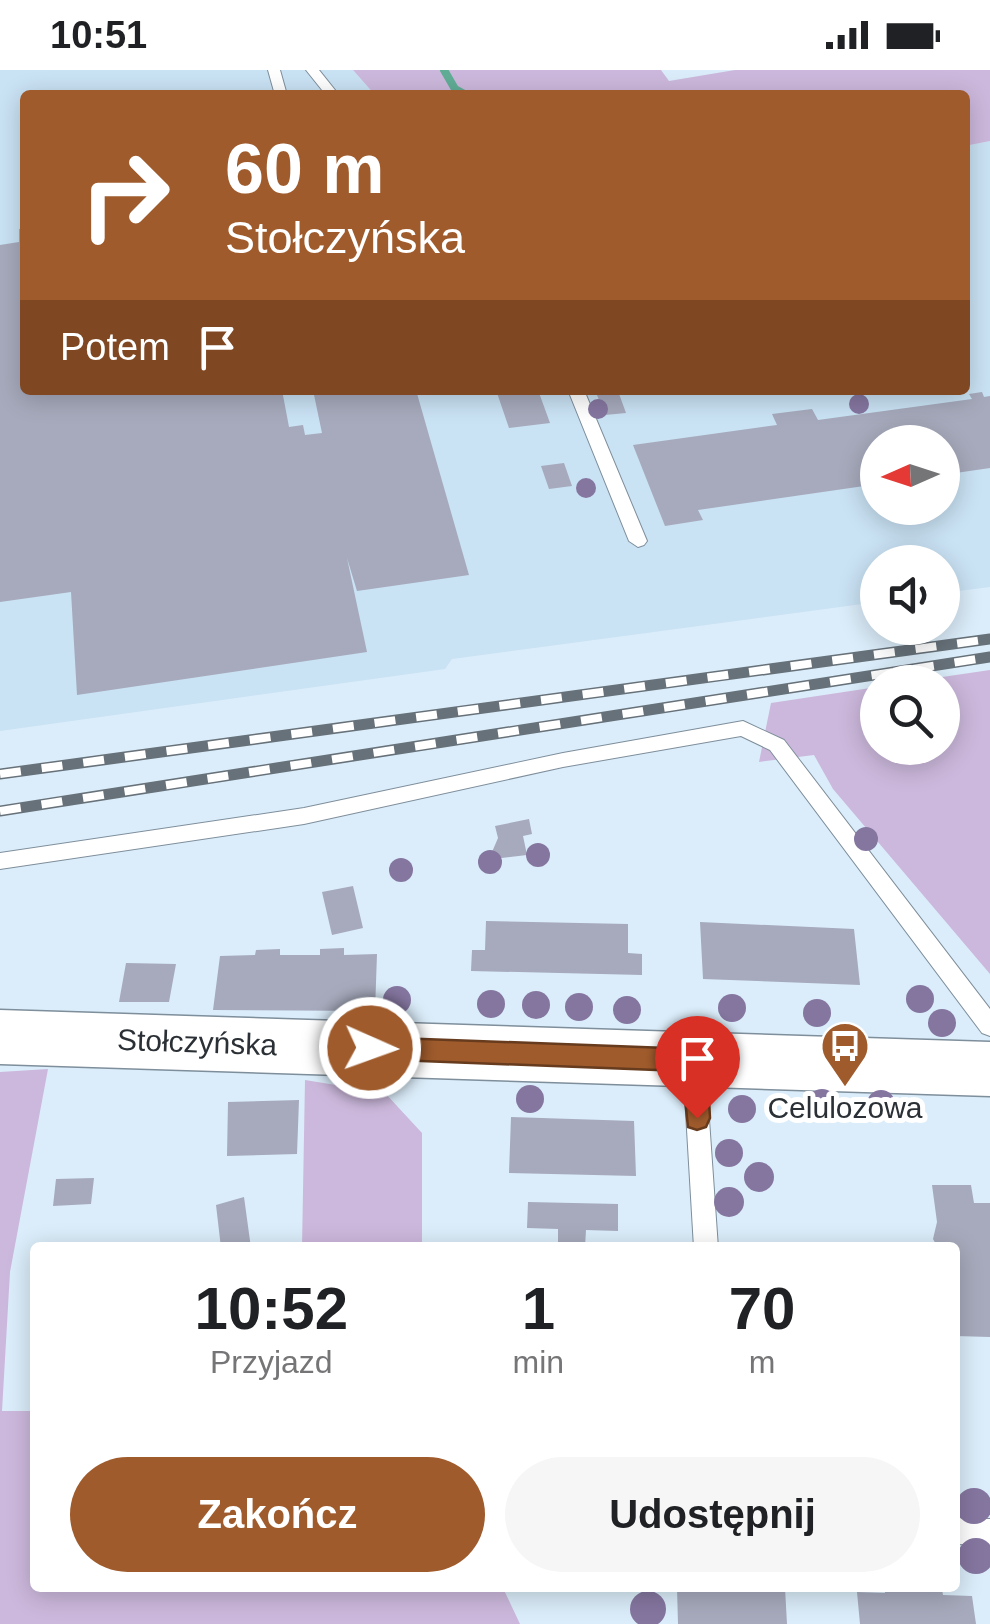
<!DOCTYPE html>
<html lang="pl">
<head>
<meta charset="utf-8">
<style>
  body { margin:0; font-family:Helvetica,sans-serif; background:#f6f6f6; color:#202124; height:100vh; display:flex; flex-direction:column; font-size:38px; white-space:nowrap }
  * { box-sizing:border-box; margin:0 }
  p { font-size:32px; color:#757577 }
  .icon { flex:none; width:55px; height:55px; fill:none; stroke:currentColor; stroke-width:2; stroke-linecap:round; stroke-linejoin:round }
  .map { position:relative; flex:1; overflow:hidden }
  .sheet { position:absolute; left:30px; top:1172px; width:930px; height:350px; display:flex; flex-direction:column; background:#fff; border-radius:10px; box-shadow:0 5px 25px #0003 }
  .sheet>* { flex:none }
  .banner { position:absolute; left:20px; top:20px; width:950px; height:305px; border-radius:10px; box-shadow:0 5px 25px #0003; background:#9f5b2c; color:#fff; overflow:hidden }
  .needle { width:65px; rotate:267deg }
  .fabs { position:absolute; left:860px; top:355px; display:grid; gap:20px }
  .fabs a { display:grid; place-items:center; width:100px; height:100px; border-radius:50%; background:#fff; box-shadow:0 5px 25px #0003; font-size:50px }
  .pin { position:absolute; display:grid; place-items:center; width:85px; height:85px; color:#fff; margin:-102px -42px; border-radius:50% 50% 50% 0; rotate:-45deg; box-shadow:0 0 10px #0007 }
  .pin .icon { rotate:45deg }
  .me { position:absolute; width:110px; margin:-55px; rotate:92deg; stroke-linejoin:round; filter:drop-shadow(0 0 8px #0008) }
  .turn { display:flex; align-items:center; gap:35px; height:210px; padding:0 40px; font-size:45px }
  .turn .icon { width:130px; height:130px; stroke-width:2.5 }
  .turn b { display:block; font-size:70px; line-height:85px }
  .then { display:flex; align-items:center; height:95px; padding:0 40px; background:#0003; gap:20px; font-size:38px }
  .eta { display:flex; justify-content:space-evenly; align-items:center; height:170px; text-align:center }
  .eta b { font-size:60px; font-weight:600; line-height:70px }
  .button { display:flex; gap:20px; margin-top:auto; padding:20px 40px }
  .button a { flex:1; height:115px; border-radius:60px; background:#9f5b2c; color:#fff; font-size:40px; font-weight:600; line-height:115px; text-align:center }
  .button a+a { background:#f6f6f6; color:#202124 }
  .status { display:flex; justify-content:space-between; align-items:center; height:70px; padding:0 50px; background:#fff; direction:ltr }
  .status svg { height:28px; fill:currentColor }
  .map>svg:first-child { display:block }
</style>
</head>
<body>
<div class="status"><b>10:51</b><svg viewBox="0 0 49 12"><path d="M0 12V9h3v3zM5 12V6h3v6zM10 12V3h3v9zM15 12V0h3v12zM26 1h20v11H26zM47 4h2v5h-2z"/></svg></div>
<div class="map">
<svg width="990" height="1554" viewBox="0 0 990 1554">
  <rect width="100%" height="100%" fill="#dbedfa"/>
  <!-- built -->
  <path fill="#c9e2f4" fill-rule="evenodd" d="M0,0H353L375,25H25V320H965V76L990,71V517L943,523L942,492H878L877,532L452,589L445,599L0,661ZM878,372H942V438H878Z"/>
  <!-- green -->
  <path fill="#ccb8dc" d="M353,0H661L669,11L735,0H990V71L965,76V25H375Z
    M990,600V904L833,719L814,685L759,692L771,633L877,617L878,678H942V612H908Z
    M48,999L10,1202L2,1341H35V1518H503L520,1554H0V1002Z
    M305,1010L385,1023L422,1063V1177H302Z"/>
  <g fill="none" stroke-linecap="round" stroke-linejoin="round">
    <!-- stream -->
    <path stroke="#60ad96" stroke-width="8" d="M444,0L455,19L466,25"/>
  </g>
  <!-- building -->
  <path fill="#a6aabc" d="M25,158V320H282L289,357L303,355L305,365L322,363L313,320H416L469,505L357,521L347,488L367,582L77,625L71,522L0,532V175L19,172V159Z
    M496,320H538L550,353L509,358Z
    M595,320L618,321L626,343L605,345Z
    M982,322L984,327L990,326V398L942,405V372H878V414L698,440L703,450L665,456L633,375L777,355L772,344L812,339L818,350L972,329L969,324Z
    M564,393L572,416L549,419L541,396Z
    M529,749L532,764L523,766L527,785L493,789L492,782L498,768L495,756Z
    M353,816L363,858L332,865L322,822Z
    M486,851L628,854V883L642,884V905L471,901L472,880H485Z
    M700,852L854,859L860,915L703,909Z
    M344,878V885L377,884L375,941L213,940L220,886L255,885L256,880L280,879V885H320V879Z
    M126,893L176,894L169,932H119Z
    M299,1030L297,1084L227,1086L228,1032Z
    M511,1047L634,1051L636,1106L509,1103Z
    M94,1108L91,1134L53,1136L56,1109Z
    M932,1115H971L974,1133H990V1267L955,1266V1178H938L933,1169L937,1152Z
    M244,1127L251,1178H221L216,1135Z
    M528,1132L618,1134V1161L586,1160L585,1177H558V1159L527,1158Z
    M677,1518H785L787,1554H678Z
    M884,1518L942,1519L943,1525L972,1526L976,1554H860L857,1522L885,1523Z"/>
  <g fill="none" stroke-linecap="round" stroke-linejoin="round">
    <!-- lane casing -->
    <g stroke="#7e8e9b" stroke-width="2">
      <path id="lane" d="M268,0H280L287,25H275Z
        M306,0H319L339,25H326Z
        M568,320H584L647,471L644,475L638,477L629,471Z
        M743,651L784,670L990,939V966L982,963L770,680L741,666L563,697L304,754L0,799V783L304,738L563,683Z
        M694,982L702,985L705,992L718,1178H694L683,992L686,985Z
        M955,1448L990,1449V1475L955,1474Z"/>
    </g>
    <!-- secondary casing -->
    <g stroke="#7e8e9b" stroke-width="3">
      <path id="secondary" d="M0,940L990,972V1026L0,994Z"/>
    </g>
    <!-- lane -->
    <use href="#lane" fill="#fff" fill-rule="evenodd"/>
    <!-- secondary -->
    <use href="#secondary" fill="#fff" fill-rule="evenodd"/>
    <!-- rail casing -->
    <g stroke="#677179" stroke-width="11">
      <path id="rail" d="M0,704L990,569
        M0,741L990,587"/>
    </g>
    <!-- rail -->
    <use href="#rail" stroke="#fff" stroke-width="8" stroke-dasharray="21" stroke-linecap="butt"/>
  </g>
  <!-- trees -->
  <g fill="#8576a0">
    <circle cx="859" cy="334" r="10"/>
    <circle cx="598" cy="339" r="10"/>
    <circle cx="586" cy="418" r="10"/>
    <circle cx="866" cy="769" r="12"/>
    <circle cx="538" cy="785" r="12"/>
    <circle cx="490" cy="792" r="12"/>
    <circle cx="401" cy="800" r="12"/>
    <circle cx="920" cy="929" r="14"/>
    <circle cx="397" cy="930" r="14"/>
    <circle cx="491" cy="934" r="14"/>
    <circle cx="536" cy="935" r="14"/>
    <circle cx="579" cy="937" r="14"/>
    <circle cx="732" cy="938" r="14"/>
    <circle cx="627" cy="940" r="14"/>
    <circle cx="817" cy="943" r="14"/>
    <circle cx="942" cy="953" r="14"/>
    <circle cx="530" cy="1029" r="14"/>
    <circle cx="822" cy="1033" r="14"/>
    <circle cx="881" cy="1034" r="14"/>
    <circle cx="742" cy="1039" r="14"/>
    <circle cx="729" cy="1083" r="14"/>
    <circle cx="759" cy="1107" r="15"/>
    <circle cx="729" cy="1132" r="15"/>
    <circle cx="974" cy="1436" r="18"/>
    <circle cx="976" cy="1486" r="18"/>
    <circle cx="648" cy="1539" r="18"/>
  </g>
  <!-- route -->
  <path fill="#9f5b2c" stroke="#673b1d" stroke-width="2.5" d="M370,967L694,979L703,982L707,990L710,1048L706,1057L697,1060L688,1057L682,1001L370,989L361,986L358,978L361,970Z"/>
  <!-- icons -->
  <defs>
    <g id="bus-pin" transform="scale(2.5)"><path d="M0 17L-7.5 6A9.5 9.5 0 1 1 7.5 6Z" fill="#9f5b2c" stroke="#fff"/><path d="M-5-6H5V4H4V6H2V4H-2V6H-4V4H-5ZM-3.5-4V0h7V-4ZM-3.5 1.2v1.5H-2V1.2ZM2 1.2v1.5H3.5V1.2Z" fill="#fff"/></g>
  </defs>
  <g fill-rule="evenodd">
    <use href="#bus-pin" x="845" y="976"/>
  </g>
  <g text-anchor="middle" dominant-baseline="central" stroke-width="10" stroke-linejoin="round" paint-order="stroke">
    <!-- street labels -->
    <g font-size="30" fill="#2a3035" stroke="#fff">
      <text transform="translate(197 972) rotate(2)">Stołczyńska</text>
    </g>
    <!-- poi labels -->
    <g font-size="30" fill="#2a3035" stroke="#fff">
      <text x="845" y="1037">Celulozowa</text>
    </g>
  </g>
</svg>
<div class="fabs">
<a><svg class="needle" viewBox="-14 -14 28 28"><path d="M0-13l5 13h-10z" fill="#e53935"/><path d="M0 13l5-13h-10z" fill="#757577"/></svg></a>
<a><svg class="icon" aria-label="sound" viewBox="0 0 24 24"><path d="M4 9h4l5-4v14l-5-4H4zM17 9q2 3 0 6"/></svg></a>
<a><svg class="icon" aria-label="search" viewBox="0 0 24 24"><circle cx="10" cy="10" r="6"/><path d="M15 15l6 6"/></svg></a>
</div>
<div class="pin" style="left:697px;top:1048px;background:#d93025"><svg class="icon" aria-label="arrive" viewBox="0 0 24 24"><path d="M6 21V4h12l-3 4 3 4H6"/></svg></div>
<svg class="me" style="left:370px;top:978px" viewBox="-20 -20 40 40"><circle r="17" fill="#9f5b2c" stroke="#fff" stroke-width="3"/><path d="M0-11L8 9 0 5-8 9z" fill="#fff"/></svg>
<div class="banner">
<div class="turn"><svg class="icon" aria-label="right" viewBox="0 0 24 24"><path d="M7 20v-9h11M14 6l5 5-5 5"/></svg><div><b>60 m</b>Stołczyńska</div></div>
<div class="then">Potem<svg class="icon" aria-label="arrive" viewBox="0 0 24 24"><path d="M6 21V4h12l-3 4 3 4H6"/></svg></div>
</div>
<section class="sheet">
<div class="eta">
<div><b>10:52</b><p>Przyjazd</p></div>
<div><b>1</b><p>min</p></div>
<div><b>70</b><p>m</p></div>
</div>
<div class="button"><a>Zakończ</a><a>Udostępnij</a></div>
</section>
</div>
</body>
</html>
